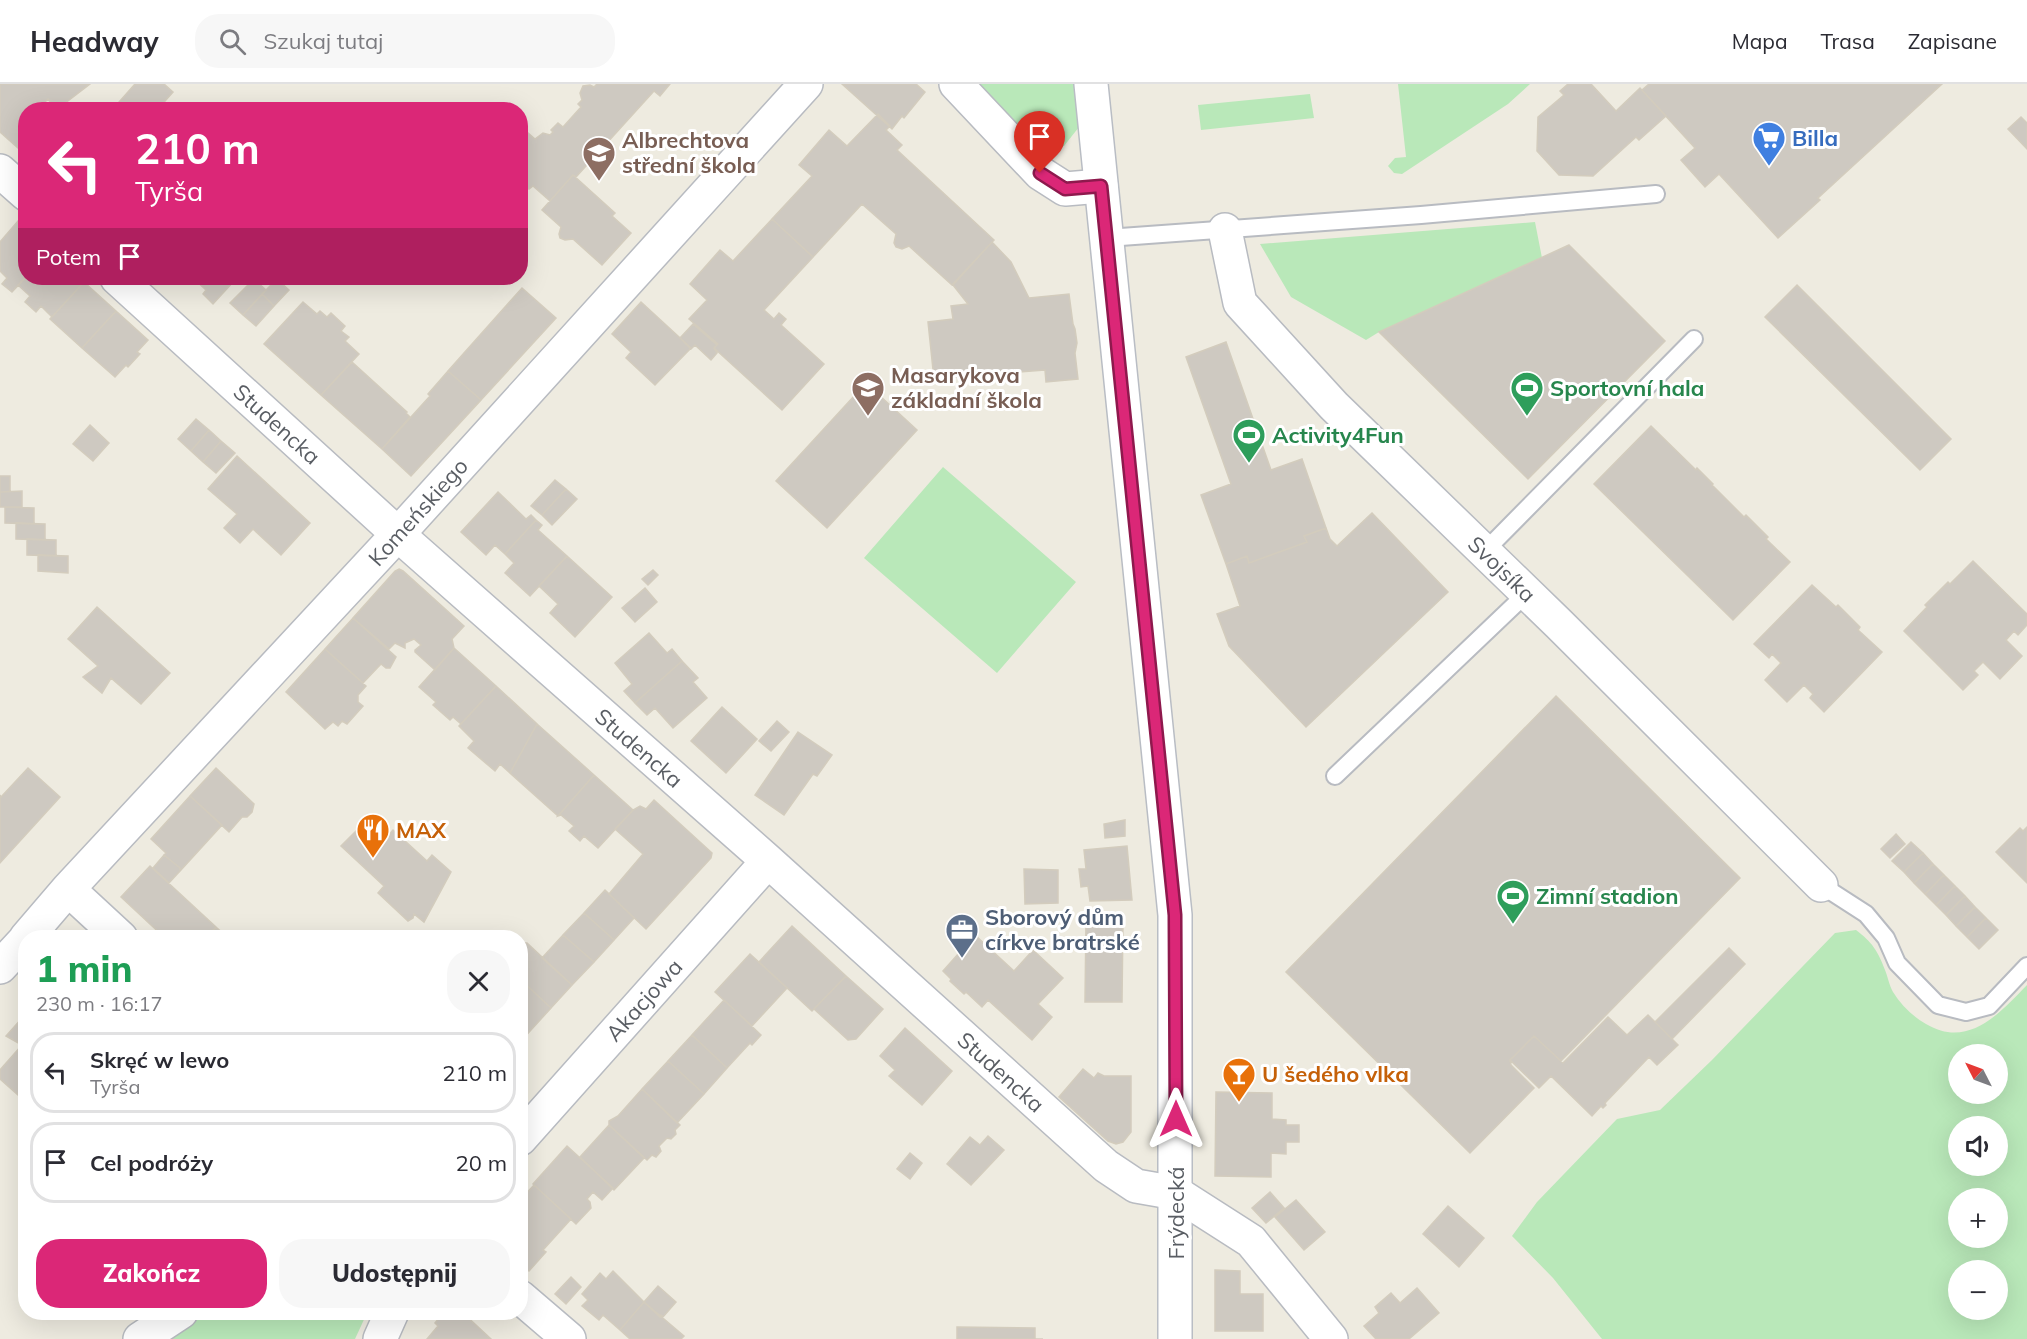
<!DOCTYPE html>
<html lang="pl">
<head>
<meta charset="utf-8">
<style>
  body { margin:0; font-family:Mulish,sans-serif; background:#f7f7f7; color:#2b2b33; height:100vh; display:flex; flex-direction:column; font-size:22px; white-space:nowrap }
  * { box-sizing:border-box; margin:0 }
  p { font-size:20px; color:#7c7c81 }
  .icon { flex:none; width:33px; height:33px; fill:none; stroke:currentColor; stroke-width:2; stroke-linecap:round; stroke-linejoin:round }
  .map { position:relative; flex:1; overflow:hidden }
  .details { position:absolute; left:18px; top:846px; width:510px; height:390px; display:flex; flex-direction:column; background:#fff; border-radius:24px; box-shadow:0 6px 24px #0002 }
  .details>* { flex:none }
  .top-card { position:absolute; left:18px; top:18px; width:510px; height:183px; border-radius:24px; box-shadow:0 6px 24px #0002; background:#db2777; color:#fff; overflow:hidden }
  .needle { width:39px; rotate:312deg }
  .buttons { position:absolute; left:1948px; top:960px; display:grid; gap:12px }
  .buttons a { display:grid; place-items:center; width:60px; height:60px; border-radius:50%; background:#fff; box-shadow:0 6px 24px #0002; font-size:30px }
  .pin { position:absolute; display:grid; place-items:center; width:51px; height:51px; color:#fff; margin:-62px -26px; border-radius:50% 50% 50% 0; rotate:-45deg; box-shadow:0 0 6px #0007 }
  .pin .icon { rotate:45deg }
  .me { position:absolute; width:66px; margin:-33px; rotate:0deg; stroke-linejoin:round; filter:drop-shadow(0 0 4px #0008) }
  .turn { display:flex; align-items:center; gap:21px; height:126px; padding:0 18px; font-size:27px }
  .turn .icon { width:78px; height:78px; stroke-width:2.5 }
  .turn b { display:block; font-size:42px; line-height:51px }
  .then { display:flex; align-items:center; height:57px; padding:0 18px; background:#0003; gap:12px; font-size:22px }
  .round { display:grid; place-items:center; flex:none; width:63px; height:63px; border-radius:24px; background:#f7f7f7 }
  .head { display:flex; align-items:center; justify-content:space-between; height:102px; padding:0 18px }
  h1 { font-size:36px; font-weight:800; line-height:45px; color:#1e9e55 }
  .cta { display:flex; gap:12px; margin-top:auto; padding:12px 18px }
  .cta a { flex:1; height:69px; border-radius:24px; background:#db2777; color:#fff; font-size:24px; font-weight:800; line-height:69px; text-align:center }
  .cta a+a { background:#f7f7f7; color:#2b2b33 }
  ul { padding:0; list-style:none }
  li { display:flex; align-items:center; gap:18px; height:81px; margin:0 12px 9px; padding:0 6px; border:3px solid #e1e1e2; border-radius:24px }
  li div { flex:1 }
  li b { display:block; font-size:22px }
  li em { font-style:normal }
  header { display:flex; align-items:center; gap:36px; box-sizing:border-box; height:84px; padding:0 30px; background:#fff; border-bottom:2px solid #e1e1e2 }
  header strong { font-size:28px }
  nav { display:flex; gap:33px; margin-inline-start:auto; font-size:21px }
  .search { width:420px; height:54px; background:#f7f7f7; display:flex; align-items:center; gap:15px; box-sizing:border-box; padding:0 21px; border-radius:24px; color:#7c7c81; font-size:22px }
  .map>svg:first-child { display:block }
</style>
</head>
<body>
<header>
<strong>Headway</strong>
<div class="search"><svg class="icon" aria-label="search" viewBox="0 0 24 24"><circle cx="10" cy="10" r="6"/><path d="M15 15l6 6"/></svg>Szukaj tutaj</div>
<nav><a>Mapa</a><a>Trasa</a><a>Zapisane</a></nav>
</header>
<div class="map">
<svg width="2027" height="1255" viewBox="0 0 2027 1255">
  <rect width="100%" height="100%" fill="#eeebe0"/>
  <!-- green -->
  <path fill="#b9e8b9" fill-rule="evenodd" d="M975,0H1075L1079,43L1064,62L1036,65Z
    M1398,0H1530L1508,20L1402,90L1394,89L1388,82L1395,74L1406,73Z
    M1310,10L1314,34L1201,46L1198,21Z
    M1535,138L1542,174L1379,248L1366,256L1291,213L1260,160Z
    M943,383L1076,498L997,589L864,474Z
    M1856,846C1872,858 1878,867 1885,886C1888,893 1889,901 1893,908C1901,921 1912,932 1926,940C1968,965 1999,930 2027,901V1255H1602L1553,1194L1512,1152L1537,1118L1617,1035L1660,1026L1712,976L1835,849ZM1959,970H1998V1010H1959ZM1959,1042H1998V1082H1959ZM1998,1114V1154H1959V1114ZM1998,1186V1226H1959V1186Z
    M207,1229H367L355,1255H173L174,1251Z"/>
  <!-- building -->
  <path fill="#cec9c1" stroke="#d3ccbd" stroke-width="1.5" d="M0,0H90L60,23L54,22L48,15L44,19L52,26H26V71L0,48Z
    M135,0H164L173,8L157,26H112Z
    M597,0H670L660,12L654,7L576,93L573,91L550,117L533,102L529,105L520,98V42L535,55L543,49L550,51L553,48L551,46L558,39L563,43L581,23L578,20L582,16L580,9L583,2L590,1L594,3Z
    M842,0H916L925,8L904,34L902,32L892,45Z
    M1568,0H1591L1616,27L1640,4L1666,32L1639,56L1636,53L1593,92L1559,91L1537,67L1538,33L1564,11L1560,7Z
    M1649,0H1942L1818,114L1820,116L1778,154L1719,90L1705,103L1681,76L1695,64L1642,6Z
    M878,30L890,42L886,46L902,61L897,66L994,156L952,201L909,162L902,165L896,163L894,159L896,150L862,120L813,173L772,135L812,92L799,81L829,46L847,62Z
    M2021,33L2027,39V65L2008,45Z
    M573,91L615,129L612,132L631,149L602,181L573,155L565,156L560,154L559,150L561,143L542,126Z
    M772,135L813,173L764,226L774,235L779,229L786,235L781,241L824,280L782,326L714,264L718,260L689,235L707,216L690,200L720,166L733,177Z
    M18,137L26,144V193L12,208L2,200L7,194L0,187V158Z
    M992,158L1011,178L1029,214L1069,210L1073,240L1075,245L1077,259L1075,269L1078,295L1046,298L1045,286L934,295L928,238L953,235L951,222L968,220L953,201Z
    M1569,161L1665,257L1528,395L1379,248Z
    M26,193L79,194L84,198L52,233L41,222L36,228L25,218L30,212L18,201Z
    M193,194H240L235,198L234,197L213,220L203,210L206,206Z
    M254,195L266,206L243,231L230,219Z
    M277,195L289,206L274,222L262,210Z
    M84,198L116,227L82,264L50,235Z
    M1797,201L1951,355L1920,386L1765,233Z
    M522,204L556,234L481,316L448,287Z
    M262,210L274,222L256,242L243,231Z
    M303,218L317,230L320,227L327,233L331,229L345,242L341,247L349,253L345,257L359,270L321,311L264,260Z
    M641,218L691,264L655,301L626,274L631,268L612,250Z
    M116,227L148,256L137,268L140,270L128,283L126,281L115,293L82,264Z
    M693,240L717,261L714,264L717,269L711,276L695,261L691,265L680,254Z
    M1226,258L1271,386L1302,375L1326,444L1304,452L1307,458L1249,479L1247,472L1226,480L1201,411L1231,400L1186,273Z
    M352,278L407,328L406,329L410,333L382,365L321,311Z
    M448,287L481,316L411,392L382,365L430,312L428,310Z
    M866,299L917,346L827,444L776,397Z
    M196,335L209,346L191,367L178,355Z
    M90,341L109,359L93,377L73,360Z
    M1651,342L1696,386L1697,384L1713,400L1712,401L1744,433L1746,431L1768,453L1766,455L1790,478L1733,536L1594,400Z
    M209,346L221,357L203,378L191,367Z
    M221,357L235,369L216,389L203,378Z
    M237,372L310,439L281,471L253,445L240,459L224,444L237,430L208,405Z
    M0,392H10V408H0Z
    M555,396L566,405L542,431L531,422Z
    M566,405L577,415L552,441L542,431Z
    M22,407V423H0V408Z
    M498,408L526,435L531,431L536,436L505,470L495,461L486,471L461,448Z
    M5,423L34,424V440L5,439Z
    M1372,429L1448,508L1306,643L1229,562L1217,530L1240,522L1226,480L1247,472L1249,479L1307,458L1304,452L1326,444L1330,455L1337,462Z
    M536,436L542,441L538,446L567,472L530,512L505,489L514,479L505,470Z
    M16,439L45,440V456L16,455Z
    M27,455L56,456V472L27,471Z
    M38,471L68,472V489L38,487Z
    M567,472L612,513L575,553L550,529L558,520L539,502Z
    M1973,477L2027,530V541L2018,551L2014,547L2006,556L2022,572L2000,595L1983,578L1974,587L1978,591L1963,606L1904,547L1927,523L1925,521L1948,498L1950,500Z
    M399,485L403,487L464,542L452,555L454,564L435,586L415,568V566L421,561L414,555L405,559V564L395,559L389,565L353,534L395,487Z
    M653,486L658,491L648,501L642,495Z
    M1812,501L1836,523L1838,521L1860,543L1858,546L1882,568L1824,628L1810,614L1813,610L1804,601L1787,618L1765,596L1781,579L1772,570L1769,574L1754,560Z
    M645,504L657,518L635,538L622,524Z
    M97,523L170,589L141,620L111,594L102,609L83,593L98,582L68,555Z
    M353,534L396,573L390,584H386L381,580L363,599L325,565Z
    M649,549L667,569L672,565L682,577L635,619L624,607L632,600L615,579Z
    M454,564L496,602L461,640L453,633L450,636L433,621L436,618L419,603Z
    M325,565L366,602L358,611V618L363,622L347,640L342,637L338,642L333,638L325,645L286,608Z
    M682,577L698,594L693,598L707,614L673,644L655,624L647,631L635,619Z
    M496,602L537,640L510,689L500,680L495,687L468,664L474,657L459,642Z
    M1556,612L1740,794L1561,977L1534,952L1510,976L1511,981L1534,1004L1470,1069L1286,888Z
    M722,623L757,655L726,689L691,657Z
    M777,637L789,648L771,667L759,657Z
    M537,640L594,691L558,732L510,689Z
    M798,648L832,671L817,692L813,690L784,731L755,711Z
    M28,684L60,713L0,779V711L1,713Z
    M216,684L254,720L252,728L247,733H242L229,748L190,712Z
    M594,691L633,726L598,764L584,752L580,757L569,747L574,742L561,731L558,732Z
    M190,712L222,741L180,787V784L164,771L166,769L151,755Z
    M654,716L712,769L711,774L646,845L609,810L643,770L615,745L633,726L640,722L646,725Z
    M1125,736V752L1105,754L1104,740Z
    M2027,743V799L1996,768L2020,744L2023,747Z
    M393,746L427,777L432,771L451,788L424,838L414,830L413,834L408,837L378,809L384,802L341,762L356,747L375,766Z
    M1896,750L1905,760L1890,774L1881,765Z
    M1911,758L1923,769L1904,788L1892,777Z
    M1127,762L1132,816L1090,817L1088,802L1081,803L1079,785H1086L1084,766Z
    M1923,769L1933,780L1914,799L1904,788Z
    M164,771L180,784V787L169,799L153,784Z
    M1933,780L1944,791L1925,810L1914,799Z
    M150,782L216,843L206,854H165L121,813Z
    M1024,785L1058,786V819L1025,820Z
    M1944,791L1955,802L1936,821L1925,810Z
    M1955,802L1965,812L1946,831L1936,821Z
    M605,806L634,834L614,856L584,829Z
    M1965,812L1975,823L1956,842L1946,831Z
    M1975,823L1986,834L1967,853L1956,842Z
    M584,829L614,856L594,878L563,851Z
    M1986,834L1998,846L1979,865L1967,853Z
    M1086,836L1123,837L1122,918H1085Z
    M792,842L846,892L812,927L759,878Z
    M216,843L228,854H206Z
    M563,851L594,878L572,901L542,874Z
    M975,851L1014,887L1033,866L1063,894L1038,920L1052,933L1032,956L988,916L982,923L966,908L964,910L950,897L951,895L943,887Z
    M523,859H527L572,901L551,924L520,895V862Z
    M1729,864L1745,880L1672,955L1655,938Z
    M750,870L787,904L752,942L715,908Z
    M846,892L883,925L856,955L848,956L814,925Z
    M520,895L551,924L520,958Z
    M724,916L761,951L752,961L750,959L727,984L692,951Z
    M1648,931L1678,961L1657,981L1649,973L1605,1019L1606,1021L1603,1024L1601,1022L1592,1032L1551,992L1539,1004L1510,976L1534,952L1563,979L1608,933L1627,951Z
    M23,933L26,936V1018L0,995V986L22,961L6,952Z
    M905,944L952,987L922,1021L889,992L895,986L880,972Z
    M692,951L727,984L704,1010L668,977Z
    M668,977L704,1010L677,1039L642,1005Z
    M1083,985L1094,994L1098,989L1104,992H1131V1048L1123,1058L1116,1060L1108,1057L1059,1013Z
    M642,1005L680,1041L675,1046L676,1050L671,1055L667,1054L659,1062L661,1067L656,1073L652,1071L647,1076L609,1041V1037L618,1032Z
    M1216,1008L1272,1009V1035L1286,1036V1041H1299V1058H1286V1070L1271,1069V1093L1215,1092Z
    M609,1041L644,1074L614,1106L580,1073Z
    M988,1052L1004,1066L971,1101L947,1080L970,1053L980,1061Z
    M567,1062L613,1104L602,1116L593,1108L587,1115L590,1118L591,1124L576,1140L533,1100Z
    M910,1069L922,1079L910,1095L897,1085Z
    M534,1101L571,1135L543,1166L546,1168L529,1187L520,1179V1116Z
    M1270,1108L1284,1124L1266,1139L1252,1124Z
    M1296,1116L1325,1148L1304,1166L1275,1133Z
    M1448,1122L1484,1154L1459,1183L1423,1150Z
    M1215,1186L1240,1187V1210H1263V1247H1215Z
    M613,1187L644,1218L620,1246L603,1231L599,1236L582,1222L588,1216L582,1210L600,1189L606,1195Z
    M571,1193L581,1203L566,1220L555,1210Z
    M658,1202L676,1218L663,1233L661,1231L660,1233L644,1218Z
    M1417,1204L1439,1229L1409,1255H1376L1364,1242L1379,1229L1375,1223L1391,1209L1400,1219Z
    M644,1218L684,1252L681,1255H630L620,1246Z
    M444,1228H462L491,1255H427L438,1242L435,1239Z
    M957,1243L1035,1244V1255H1043H957Z"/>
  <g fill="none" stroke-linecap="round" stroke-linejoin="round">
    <!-- lane casing -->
    <g stroke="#b8bbc1" stroke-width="20">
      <path id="lane" d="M1107,154L1421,131L1656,110
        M1484,468L1694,255
        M1335,692L1527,509
        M1821,801L1866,830L1886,854L1897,879L1938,921L1966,928L1989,922L2027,882"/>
    </g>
    <!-- street casing -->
    <g stroke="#b8bbc1" stroke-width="36">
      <path id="street" d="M956,0L1040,89L1065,105L1101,102
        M0,87L26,110
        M1225,146L1240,219L1334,322L1559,540L1821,801
        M117,194L412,463L768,777L1106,1082L1136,1102L1176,1109L1251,1157L1331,1255
        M68,805L121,854
        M26,854L68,805L398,450L806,0
        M0,883L26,855
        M520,1055L768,777
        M520,1213L569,1255
        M140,1255L181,1228
        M380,1255L392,1228"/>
    </g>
    <!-- secondary casing -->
    <g stroke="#b9bdc4" stroke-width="36">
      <path id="secondary" d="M1091,0L1175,831V1255"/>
    </g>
    <!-- lane -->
    <use href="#lane" stroke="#fff" stroke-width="16"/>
    <!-- street -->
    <use href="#street" stroke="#fff" stroke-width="33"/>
    <!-- secondary -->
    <use href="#secondary" stroke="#fff" stroke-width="33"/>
  </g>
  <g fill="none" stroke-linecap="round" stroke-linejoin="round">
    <!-- route casing -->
    <g stroke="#8e194d" stroke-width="15">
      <path id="route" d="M1040,89L1065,105L1101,102L1175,831L1176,1035"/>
    </g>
    <!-- route -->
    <use href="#route" stroke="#db2777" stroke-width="10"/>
  </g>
  <!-- icons -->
  <defs>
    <g id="supermarket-pin" transform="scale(1.725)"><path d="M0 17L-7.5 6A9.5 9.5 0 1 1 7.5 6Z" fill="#3f7fe0" stroke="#fff"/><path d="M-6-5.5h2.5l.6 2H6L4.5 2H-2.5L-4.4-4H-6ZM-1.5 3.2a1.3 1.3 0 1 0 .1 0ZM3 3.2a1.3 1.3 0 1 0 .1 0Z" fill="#fff"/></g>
    <g id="school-pin" transform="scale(1.725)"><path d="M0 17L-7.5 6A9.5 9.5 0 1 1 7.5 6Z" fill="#8d6e63" stroke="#fff"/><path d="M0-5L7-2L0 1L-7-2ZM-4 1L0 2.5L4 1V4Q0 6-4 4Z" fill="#fff"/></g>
    <g id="stadium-pin" transform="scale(1.725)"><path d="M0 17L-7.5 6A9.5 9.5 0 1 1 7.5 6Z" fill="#2e9e5b" stroke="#fff"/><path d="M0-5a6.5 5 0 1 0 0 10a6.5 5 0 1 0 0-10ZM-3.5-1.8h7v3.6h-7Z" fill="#fff"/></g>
    <g id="restaurant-pin" transform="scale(1.725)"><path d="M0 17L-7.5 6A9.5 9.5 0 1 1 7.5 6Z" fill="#e8710a" stroke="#fff"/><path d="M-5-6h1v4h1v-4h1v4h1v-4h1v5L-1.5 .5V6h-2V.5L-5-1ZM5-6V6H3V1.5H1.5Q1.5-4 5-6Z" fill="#fff"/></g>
    <g id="office-pin" transform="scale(1.725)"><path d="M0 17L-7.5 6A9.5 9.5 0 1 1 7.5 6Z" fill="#5c6f8a" stroke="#fff"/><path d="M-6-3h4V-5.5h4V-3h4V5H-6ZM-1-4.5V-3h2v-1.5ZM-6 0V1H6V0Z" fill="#fff"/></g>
    <g id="bar-pin" transform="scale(1.725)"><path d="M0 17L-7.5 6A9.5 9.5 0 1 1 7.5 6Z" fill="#e8710a" stroke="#fff"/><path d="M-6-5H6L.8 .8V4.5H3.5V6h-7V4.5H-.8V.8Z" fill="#fff"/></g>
  </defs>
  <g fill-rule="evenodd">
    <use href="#supermarket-pin" x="1769" y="54"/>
    <use href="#school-pin" x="599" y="69"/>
    <use href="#school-pin" x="868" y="304"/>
    <use href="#stadium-pin" x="1527" y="304"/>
    <use href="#stadium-pin" x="1249" y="351"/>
    <use href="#restaurant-pin" x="373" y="746"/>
    <use href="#stadium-pin" x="1513" y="812"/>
    <use href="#office-pin" x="962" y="846"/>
    <use href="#bar-pin" x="1239" y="990"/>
  </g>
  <g text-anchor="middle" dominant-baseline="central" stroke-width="6" stroke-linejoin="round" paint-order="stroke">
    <!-- shop labels -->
    <g font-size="22" font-weight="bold" fill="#366cbe" stroke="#fff" text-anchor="start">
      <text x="1792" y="54">Billa</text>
    </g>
    <!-- education labels -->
    <g font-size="22" font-weight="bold" fill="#785e54" stroke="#fff" text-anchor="start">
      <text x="622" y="56">Albrechtova<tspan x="622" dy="25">střední škola</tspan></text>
      <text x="891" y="291">Masarykova<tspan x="891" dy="25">základní škola</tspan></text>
    </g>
    <!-- leisure labels -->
    <g font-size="22" font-weight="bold" fill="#27864d" stroke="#fff" text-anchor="start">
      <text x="1550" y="304">Sportovní hala</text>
      <text x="1272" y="351">Activity4Fun</text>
      <text x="1536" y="812">Zimní stadion</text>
    </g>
    <!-- street labels -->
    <g font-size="22" fill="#595d63" stroke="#fff">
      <text transform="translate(277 340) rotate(42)">Studencka</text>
      <text transform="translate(418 428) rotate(-48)">Komeńskiego</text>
      <text transform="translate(1502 485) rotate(44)">Svojsíka</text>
      <text transform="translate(639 664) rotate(41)">Studencka</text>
      <text transform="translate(644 916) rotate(-48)">Akacjowa</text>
      <text transform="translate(1001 988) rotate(42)">Studencka</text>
      <text transform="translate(1176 1129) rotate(-90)">Frýdecká</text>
    </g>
    <!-- food labels -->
    <g font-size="22" font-weight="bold" fill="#c56008" stroke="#fff" text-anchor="start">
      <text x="396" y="746">MAX</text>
      <text x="1262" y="990">U šedého vlka</text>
    </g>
    <!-- service labels -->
    <g font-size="22" font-weight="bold" fill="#4e5e75" stroke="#fff" text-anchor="start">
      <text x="985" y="833">Sborový dům<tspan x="985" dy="25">církve bratrské</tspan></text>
    </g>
  </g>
</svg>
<div class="buttons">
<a><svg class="needle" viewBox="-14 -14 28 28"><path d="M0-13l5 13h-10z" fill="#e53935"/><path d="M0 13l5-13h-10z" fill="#7c7c81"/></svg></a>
<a><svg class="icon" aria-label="sound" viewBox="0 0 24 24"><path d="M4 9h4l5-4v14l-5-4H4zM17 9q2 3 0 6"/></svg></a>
<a>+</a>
<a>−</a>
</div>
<div class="pin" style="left:1040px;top:89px;background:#d93025"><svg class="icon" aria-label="arrive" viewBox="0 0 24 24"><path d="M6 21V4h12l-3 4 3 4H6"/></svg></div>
<svg class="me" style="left:1176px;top:1035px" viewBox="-20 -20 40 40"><path d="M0-17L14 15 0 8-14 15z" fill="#db2777" stroke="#fff" stroke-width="4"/></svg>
<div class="top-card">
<div class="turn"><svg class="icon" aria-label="left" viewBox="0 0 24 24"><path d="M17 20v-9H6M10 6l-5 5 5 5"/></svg><div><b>210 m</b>Tyrša</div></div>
<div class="then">Potem<svg class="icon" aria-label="arrive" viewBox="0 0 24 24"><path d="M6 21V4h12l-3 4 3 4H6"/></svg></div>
</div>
<section class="details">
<div class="head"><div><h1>1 min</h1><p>230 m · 16:17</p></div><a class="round"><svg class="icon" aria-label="close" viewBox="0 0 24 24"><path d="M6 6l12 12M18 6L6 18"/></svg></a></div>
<ul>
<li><svg class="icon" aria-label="left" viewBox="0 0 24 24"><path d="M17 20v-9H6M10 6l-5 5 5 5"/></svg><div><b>Skręć w lewo</b><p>Tyrša</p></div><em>210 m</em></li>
<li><svg class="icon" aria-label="arrive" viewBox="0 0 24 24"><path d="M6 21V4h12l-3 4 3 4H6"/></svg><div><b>Cel podróży</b></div><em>20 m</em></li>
</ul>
<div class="cta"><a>Zakończ</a><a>Udostępnij</a></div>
</section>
</div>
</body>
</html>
